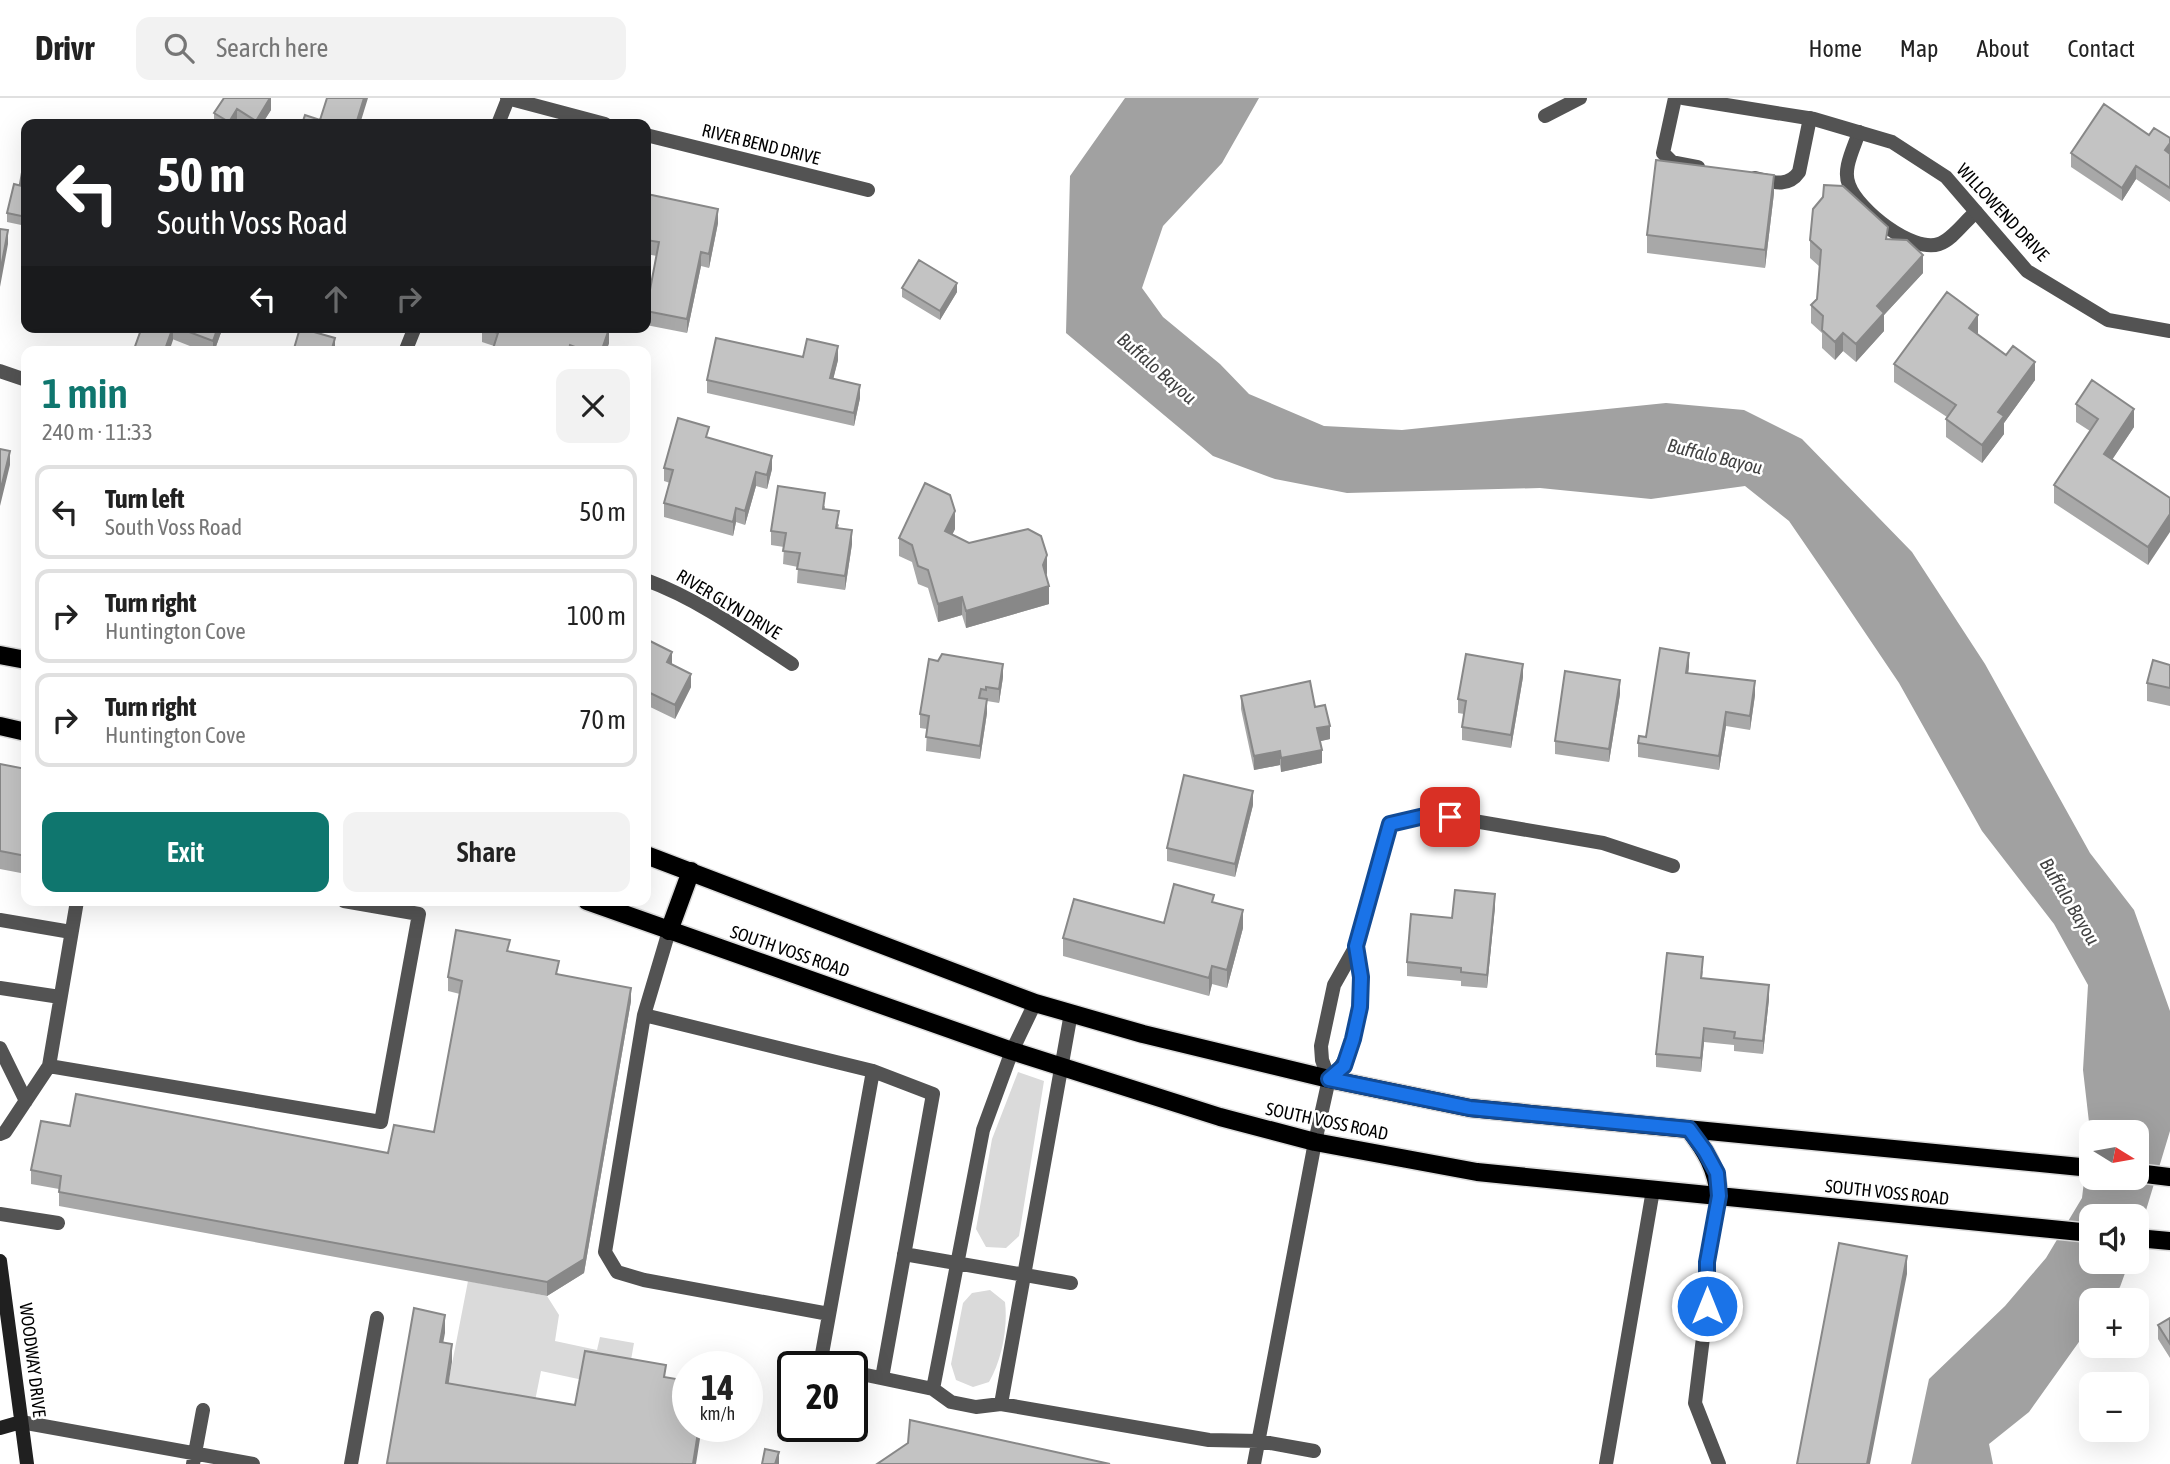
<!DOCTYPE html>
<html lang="en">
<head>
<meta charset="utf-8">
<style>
  body { margin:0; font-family:"Asap Condensed",sans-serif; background:#f2f2f2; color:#222; height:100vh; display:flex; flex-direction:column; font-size:26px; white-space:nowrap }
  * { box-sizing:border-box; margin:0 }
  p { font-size:23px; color:#767676 }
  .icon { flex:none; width:38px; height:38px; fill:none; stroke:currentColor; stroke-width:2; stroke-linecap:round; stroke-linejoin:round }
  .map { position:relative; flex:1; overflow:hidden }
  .details { position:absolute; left:21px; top:248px; width:630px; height:560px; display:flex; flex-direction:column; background:#fff; border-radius:14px; box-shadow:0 7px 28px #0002 }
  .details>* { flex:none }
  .hud { position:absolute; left:21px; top:21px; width:630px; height:214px; border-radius:14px; box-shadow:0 7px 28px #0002; background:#202124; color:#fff; overflow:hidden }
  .needle { width:46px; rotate:101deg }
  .fabs { position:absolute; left:2079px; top:1022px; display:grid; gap:14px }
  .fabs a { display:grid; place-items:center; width:70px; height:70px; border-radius:14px; background:#fff; box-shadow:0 7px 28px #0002; font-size:35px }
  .speed { position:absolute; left:672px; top:1253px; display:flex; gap:14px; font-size:35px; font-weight:700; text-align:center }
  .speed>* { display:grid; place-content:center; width:91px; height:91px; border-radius:50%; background:#fff; box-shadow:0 7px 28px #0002; line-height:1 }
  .speed small { font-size:18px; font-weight:400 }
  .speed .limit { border:4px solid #111; border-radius:10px; background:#fff; color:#111 }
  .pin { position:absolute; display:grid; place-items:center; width:60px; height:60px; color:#fff; margin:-30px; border-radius:14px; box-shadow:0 4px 10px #0006 }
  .me { position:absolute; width:77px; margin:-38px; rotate:0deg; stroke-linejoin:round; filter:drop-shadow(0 0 5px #0008) }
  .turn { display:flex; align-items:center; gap:24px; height:147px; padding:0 21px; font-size:32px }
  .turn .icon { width:91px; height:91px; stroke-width:2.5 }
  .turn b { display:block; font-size:49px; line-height:60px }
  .lanes { display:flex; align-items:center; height:66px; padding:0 21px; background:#0003; justify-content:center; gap:35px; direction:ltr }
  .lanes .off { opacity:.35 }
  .round { display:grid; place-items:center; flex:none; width:74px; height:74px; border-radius:14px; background:#f2f2f2 }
  .overview { display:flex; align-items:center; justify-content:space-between; height:119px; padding:0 21px }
  h1 { font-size:42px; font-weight:600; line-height:52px; color:#0f766e }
  .button { display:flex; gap:14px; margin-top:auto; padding:14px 21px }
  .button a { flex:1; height:80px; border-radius:14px; background:#0f766e; color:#fff; font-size:28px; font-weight:600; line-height:80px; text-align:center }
  .button a+a { background:#f2f2f2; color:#222 }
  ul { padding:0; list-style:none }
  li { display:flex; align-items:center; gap:21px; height:94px; margin:0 14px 10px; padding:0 7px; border:4px solid #e0e0e0; border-radius:14px }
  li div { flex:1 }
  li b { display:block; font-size:26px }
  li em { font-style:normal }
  header { display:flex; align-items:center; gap:42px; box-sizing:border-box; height:98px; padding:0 35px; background:#fff; border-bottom:2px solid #e0e0e0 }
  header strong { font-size:33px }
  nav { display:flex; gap:38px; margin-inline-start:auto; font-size:24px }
  .search { width:490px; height:63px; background:#f2f2f2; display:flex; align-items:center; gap:18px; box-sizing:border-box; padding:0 24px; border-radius:14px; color:#767676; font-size:26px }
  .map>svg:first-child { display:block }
</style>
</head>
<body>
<header>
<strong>Drivr</strong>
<div class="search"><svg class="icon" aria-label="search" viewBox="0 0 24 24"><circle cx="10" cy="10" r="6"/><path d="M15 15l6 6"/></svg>Search here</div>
<nav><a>Home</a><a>Map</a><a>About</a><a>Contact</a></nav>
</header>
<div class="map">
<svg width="2170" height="1366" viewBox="0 0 2170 1366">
  <rect width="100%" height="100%" fill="#fff"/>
  <!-- green -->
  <path fill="#dadada" d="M1018,974L1044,983L1019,1138L1006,1150L986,1149L976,1131L992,1041Z
    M468,1183L547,1198L559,1217L555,1243L597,1252L600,1239L634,1245L628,1279L583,1282L541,1273L533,1313L446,1297Z
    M990,1192L1005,1204C1008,1229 1002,1262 989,1284L973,1289L956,1282L951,1266L963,1205L972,1195Z"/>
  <!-- water -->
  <path fill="#a1a1a1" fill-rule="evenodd" d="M1125,0H1259L1222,65L1163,128L1142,190L1163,219L1220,266L1249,296L1324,328L1402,332L1666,305L1744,312L1802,341L1912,454L1985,566L2090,755L2134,812L2170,913V1033L2137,1142V1118H2091V1164H2129L2120,1189L2110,1202H2091V1227L2029,1314L1989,1346L1993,1366H1911L1929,1281L2005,1208L2046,1160L2082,1100L2090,1033L2083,972L2088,887L2054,826L1982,733L1899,585L1835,490L1789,423L1745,388L1651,401L1540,390L1347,395L1275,381L1213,358L1066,235L1070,78ZM2091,1034H2137V1080H2091Z"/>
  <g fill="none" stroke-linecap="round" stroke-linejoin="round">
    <!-- primary casing -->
    <g stroke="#dbdbdb" stroke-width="21">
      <path id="primary" d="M0,557L26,562
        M0,628L26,634
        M646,757L1035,905L1143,936L1329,981L1470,1010L2091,1070
        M587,803L1012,953L1220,1019L1315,1044L1477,1074L2091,1135
        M669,833L691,773
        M1689,1031C1706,1053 1716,1070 1719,1098
        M2137,1075L2170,1079
        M2137,1140L2170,1143"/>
    </g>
    <!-- lane -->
    <path stroke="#535353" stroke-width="14" d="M1675,0L1663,55L1672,64L1698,69
      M1859,34C1854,50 1842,71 1849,87C1858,112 1912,155 1939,146C1952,142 1965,123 1976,114
      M1755,80C1772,84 1788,90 1799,74L1810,20
      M0,822L71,834
      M669,833L644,917L605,1154L617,1174L644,1182L829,1216
      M0,890L60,899
      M644,917L873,973L933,996L882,1280
      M0,950L26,1003
      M49,968L381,1024L419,816L344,803
      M0,1036L5,1034L49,968L77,803
      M0,1116L58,1125
      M904,1156L1071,1185
      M827,1269L820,1267L873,973
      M852,1274L933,1291L951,1304L976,1309L1001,1306L1209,1342L1259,1343L1314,1353
      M933,1291L983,1032L1012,953L1035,905
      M1001,1306L1071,915
      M21,1324L253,1366
      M193,1366L203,1312
      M351,1366L377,1220
      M1254,1366L1315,1044
      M1606,1366L1653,1092
      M1719,1366L1695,1305L1707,1207V1164L1719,1098"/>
    <!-- street -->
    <path stroke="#535353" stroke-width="14" d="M507,0L605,26
      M1683,0L1814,21L1892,44L1946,79L2027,173L2108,222L2170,233
      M1545,18L1580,0
      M498,26L508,1
      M646,37L868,92
      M405,254L415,229
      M0,273L26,282
      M646,482C698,501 745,535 792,566
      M1329,981C1365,949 1363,892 1356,848
      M1315,1044L1329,981L1322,962L1321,948L1334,887L1356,848L1390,726L1433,716L1603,745L1673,768"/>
    <!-- secondary -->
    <path stroke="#202020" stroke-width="14" d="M0,1163L27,1366
      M0,1330L21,1324"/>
    <!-- primary -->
    <use href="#primary" stroke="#000" stroke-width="18"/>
  </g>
  <!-- wall -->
  <path fill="#a8a8a8" d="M271,0V12L262,26H240L237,25L236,26H214V15Z
    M2149,37L2170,40V104L2136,81L2122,103L2071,69V55Z
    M26,51V128L7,124V115L20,87Z
    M1774,95L1765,170L1647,155V137Z
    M646,103L718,125L709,170L701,168L687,235L646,227V211L657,158L646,156Z
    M1888,141L1923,175L1884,217V233L1856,264L1843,253L1835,262L1822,250V235L1811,225V207L1817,201L1820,169L1810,160V142Z
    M902,190L957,194L940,222L902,199Z
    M142,229H223L214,254H205Z
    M482,230L609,245L606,254H492L494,248L482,244Z
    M1978,235L1977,237L2035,282L2004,325V336L1982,365L1946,339V321L1947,319L1894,284V266Z
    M803,259L838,262L833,281L860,300L854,328L707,295V282Z
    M2076,306L2134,329L2112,361L2170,400L2148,467L2054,405V387L2090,333L2076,324Z
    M709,340L772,371L767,391L756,388L745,427L736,424L733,438L664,419V405L670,385L664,383V370Z
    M825,408V411L839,427L838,430L852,446L845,492L797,485L798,469L783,466L784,449L771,447V433Z
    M955,431L952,437L969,445L1047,475L1046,478L1049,506L966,530L962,517L938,524L928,490L918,486L912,464L899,458V440Z
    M646,541L691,589L675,621L646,607Z
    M2170,567V608L2147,603V585Z
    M1689,569L1688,575L1755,597L1750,632L1726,628L1719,672L1638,659V645L1646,639Z
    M1003,579L999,605L987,603V615L980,661L926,653L927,631L920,630V616Z
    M1523,579L1511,650L1462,642V629L1464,616L1458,615V601Z
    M1620,596L1609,664L1555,656V643Z
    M1241,598L1315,609L1330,641L1320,643L1322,665L1281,674L1280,667L1254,672L1241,611Z
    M0,666L26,671V776L0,771Z
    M1253,707L1235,779L1167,763V750Z
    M1214,804L1243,830L1227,890L1212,886L1209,898L1063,858V840L1164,825Z
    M1495,809L1487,890L1461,888V883L1407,878V864L1452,820Z
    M510,854L559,876L631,903L584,1175L547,1198L59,1108V1091L31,1086V1072L70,1028L388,1055L434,1034L460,896L448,893V879Z
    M1703,872L1702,880L1769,901L1763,956L1734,953V947L1704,944L1701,974L1656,969V956Z
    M2170,1220V1260L2158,1241V1227Z"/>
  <!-- shaded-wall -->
  <path fill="#888" d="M270,0H271V12L262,26H256V23Z
    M364,0H368L360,26H356Z
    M237,11V25L236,26H229V24Z
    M2170,45V59L2165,52Z
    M2136,68V81L2122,103V90Z
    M1774,77V95L1765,170V152Z
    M718,111V125L709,170V156Z
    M8,132V146L0,189V175Z
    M701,154V168L687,235V221Z
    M1923,157V175L1884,217V233L1856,264V246L1877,208Z
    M957,185V194L940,222V213Z
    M1978,217V235L1969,248V230Z
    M173,229V242L169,254H164Z
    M218,229H223L214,254H213V243Z
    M609,231V245L606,254H601Z
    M1843,235V253L1835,262V244Z
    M335,240V254H331Z
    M838,248V262L830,294V280Z
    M2035,264V282L2004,325V336L1982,365V347L1998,314Z
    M860,287V300L854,328V315Z
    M2134,311V329L2104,374V356Z
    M648,316V330L646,340V327Z
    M10,353V367L0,408V394Z
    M772,358V371L767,391V377Z
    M756,374V388L745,427V413Z
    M736,410V424L733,438V424Z
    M955,413V431L945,451V433Z
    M2170,416V434L2148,467V449Z
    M852,432V446L845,492V478Z
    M1047,457V475L1043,485V467Z
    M1049,488V506L966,530V513Z
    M962,499V517L938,524V506Z
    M672,554V567L667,564Z
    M1689,555V569L1686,588V575Z
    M1003,566V579L999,605V591Z
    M1523,566V579L1511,650V637Z
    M691,576V589L675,621V607Z
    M1620,582V596L1609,664V651Z
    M1755,583V597L1750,632V618Z
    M987,601V615L980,661V648Z
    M1726,614V628L1719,672V658Z
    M1330,628V641L1317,644V630Z
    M1322,652V665L1281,674V660Z
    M1280,653V667L1254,672V658Z
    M1253,693V707L1235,779V766Z
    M1495,796V809L1487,890V877Z
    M1243,812V830L1227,890V872Z
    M1212,868V886L1209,898V880Z
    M1769,887V901L1763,956V943Z
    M631,890V903L584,1175L547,1198V1184Z
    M1704,930V944L1701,974V960Z
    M1907,1158V1176L1870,1366H1867Z
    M445,1217V1235L440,1262V1244Z
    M452,1246V1264L446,1302V1285Z
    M699,1328H702L696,1366H693Z
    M779,1354V1366H775Z"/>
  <!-- building -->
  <path fill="#c3c3c3" stroke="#888" stroke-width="2" d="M224,0H270L256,23L237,11L229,24L214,15Z
    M327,0H364L356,26H302L305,17L320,22Z
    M2104,6L2149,37L2154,30L2170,40V45L2165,52L2170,56V90L2136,68L2122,90L2071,55Z
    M26,51V87L20,86Z
    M1656,62L1774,77L1765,152L1647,137Z
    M14,86L26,89V119L7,115Z
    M1824,87L1843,88L1888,129L1886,141L1907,142L1923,157L1877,208L1884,215L1856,246L1843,235L1835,244L1822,232L1823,218L1811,207L1817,201L1821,152L1810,142L1813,111L1823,99Z
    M647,96L718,111L709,156L701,154L687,221L646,213L659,144L646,142V103Z
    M0,131L8,132L0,175Z
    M919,162L957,185L940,213L902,190Z
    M1947,194L1978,217L1969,230L2006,257L2013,248L2035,264L1998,314L2004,318L1982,347L1946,321L1956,307L1894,266Z
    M142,229H173L164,254H133Z
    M176,229H218L213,243Z
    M482,229H603L609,231L601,254H588L570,247L568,254H492L498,235L482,230Z
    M300,230L335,240L331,254H293Z
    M716,240L803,259L807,241L838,248L830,280L860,287L854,315L707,282Z
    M2092,282L2134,311L2104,356L2170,400V416L2148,449L2054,387L2098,321L2076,306Z
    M678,320L709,329L706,339L772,358L767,377L756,374L745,413L736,410L733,424L664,405L673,372L664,370Z
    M0,351L10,353L0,394Z
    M925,385L950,397L955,413L945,433L969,445L1028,431L1041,438L1047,457L1043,467L1049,488L966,513L962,499L938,506L928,472L918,468L912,447L899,440Z
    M778,388L825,395L823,411L839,413L836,430L852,432L845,478L797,471L800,455L783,453L786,435L771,433Z
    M646,541L672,554L667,564L691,576L675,607L646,593Z
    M1660,550L1689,555L1686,575L1755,583L1750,618L1726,614L1719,658L1638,645L1639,638L1646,639Z
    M942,556L1003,566L999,591L986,589V592L981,591L979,600L987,601L980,648L926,639L929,618L920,616L929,561L938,563Z
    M1466,556L1523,566L1511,637L1462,629L1466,603L1458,601Z
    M2153,562L2170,567V590L2147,585Z
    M1565,573L1620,582L1609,651L1555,643Z
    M1310,583L1315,609L1325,607L1330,628L1317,630L1322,652L1281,660L1280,653L1254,658L1241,598Z
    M0,666L26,671V758L0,753Z
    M1184,677L1253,693L1235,766L1167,750Z
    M1174,786L1214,797L1212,804L1243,812L1227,872L1212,868L1209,880L1063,840L1074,801L1164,825Z
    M1455,792L1495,796L1487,877L1461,874V870L1407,864L1411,816L1452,820Z
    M456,832L510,842L507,853L559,863L556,876L631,890L584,1161L547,1184L59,1094L61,1078L31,1072L41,1023L70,1028L76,996L388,1055L394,1027L434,1034L462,883L448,879Z
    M1667,855L1703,859L1701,880L1769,887L1763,943L1734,940L1735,934L1704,930L1701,960L1656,956Z
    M1839,1145L1907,1158L1867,1366H1797Z
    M414,1210L445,1217L440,1244L452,1246L446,1285L575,1307L585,1253L666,1267L664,1279L688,1283V1328H699L693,1366L387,1365Z
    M2170,1220V1246L2158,1227Z
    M910,1322L1110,1366H877L908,1345Z
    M765,1351L779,1354L775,1366H762Z"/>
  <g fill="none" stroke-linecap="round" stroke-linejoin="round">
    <!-- route casing -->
    <g stroke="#114b97" stroke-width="18">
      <path id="route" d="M1450,719L1433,716L1390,726L1356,848L1361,879L1360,909L1353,941L1344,968L1329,981L1470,1010L1689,1031L1705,1053L1717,1075L1719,1098L1707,1164V1208"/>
    </g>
    <!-- route -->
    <use href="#route" stroke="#1a73e8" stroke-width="12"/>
  </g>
  <g text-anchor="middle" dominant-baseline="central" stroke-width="5" stroke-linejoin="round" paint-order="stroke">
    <!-- street labels -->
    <g font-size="18" fill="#000" stroke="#fff">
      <text transform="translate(761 46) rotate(14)">RIVER BEND DRIVE</text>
      <text transform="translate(2003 114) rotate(47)">WILLOWEND DRIVE</text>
      <text transform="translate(729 506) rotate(31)">RIVER GLYN DRIVE</text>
      <text transform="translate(790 853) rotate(19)">SOUTH VOSS ROAD</text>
      <text transform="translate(1327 1023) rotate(12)">SOUTH VOSS ROAD</text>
      <text transform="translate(1887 1094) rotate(6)">SOUTH VOSS ROAD</text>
      <text transform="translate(33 1262) rotate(83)">WOODWAY DRIVE</text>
    </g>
    <!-- water labels -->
    <g font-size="19" font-style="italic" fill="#424242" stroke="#fff">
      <text transform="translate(1157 270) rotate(41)">Buffalo Bayou</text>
      <text transform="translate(1715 358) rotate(14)">Buffalo Bayou</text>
      <text transform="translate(2070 803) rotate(59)">Buffalo Bayou</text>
    </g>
  </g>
</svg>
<div class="fabs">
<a><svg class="needle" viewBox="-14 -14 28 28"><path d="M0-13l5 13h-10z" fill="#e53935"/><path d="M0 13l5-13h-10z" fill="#767676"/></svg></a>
<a><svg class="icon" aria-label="sound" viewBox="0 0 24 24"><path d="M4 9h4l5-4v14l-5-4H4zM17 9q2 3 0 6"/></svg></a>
<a>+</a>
<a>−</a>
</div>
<div class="speed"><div>14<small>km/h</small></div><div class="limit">20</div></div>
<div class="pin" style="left:1450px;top:719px;background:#d93025"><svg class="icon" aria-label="arrive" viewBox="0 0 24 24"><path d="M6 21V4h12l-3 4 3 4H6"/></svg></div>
<svg class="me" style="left:1707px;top:1208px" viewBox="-20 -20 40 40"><circle r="17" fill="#1a73e8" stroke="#fff" stroke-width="3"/><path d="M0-11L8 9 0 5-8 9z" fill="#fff"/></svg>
<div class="hud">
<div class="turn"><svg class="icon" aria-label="left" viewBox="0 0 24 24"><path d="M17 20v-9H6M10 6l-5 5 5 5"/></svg><div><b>50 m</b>South Voss Road</div></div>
<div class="lanes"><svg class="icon" aria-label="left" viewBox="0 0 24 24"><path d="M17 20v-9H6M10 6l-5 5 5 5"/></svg><svg class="icon off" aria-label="ahead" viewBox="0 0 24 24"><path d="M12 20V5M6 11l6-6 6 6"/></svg><svg class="icon off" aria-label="right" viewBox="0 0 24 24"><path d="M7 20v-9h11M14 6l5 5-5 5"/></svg></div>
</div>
<section class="details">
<div class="overview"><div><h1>1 min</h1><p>240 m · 11:33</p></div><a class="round"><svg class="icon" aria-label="close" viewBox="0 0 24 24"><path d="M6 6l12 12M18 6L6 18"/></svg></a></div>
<ul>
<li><svg class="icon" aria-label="left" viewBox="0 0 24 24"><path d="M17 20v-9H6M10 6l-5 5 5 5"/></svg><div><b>Turn left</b><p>South Voss Road</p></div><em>50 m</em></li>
<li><svg class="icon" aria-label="right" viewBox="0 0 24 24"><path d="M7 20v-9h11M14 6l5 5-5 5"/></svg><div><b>Turn right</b><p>Huntington Cove</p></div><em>100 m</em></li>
<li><svg class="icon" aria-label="right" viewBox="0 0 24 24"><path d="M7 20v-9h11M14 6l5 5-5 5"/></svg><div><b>Turn right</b><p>Huntington Cove</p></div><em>70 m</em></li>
</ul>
<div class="button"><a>Exit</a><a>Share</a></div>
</section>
</div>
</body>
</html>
